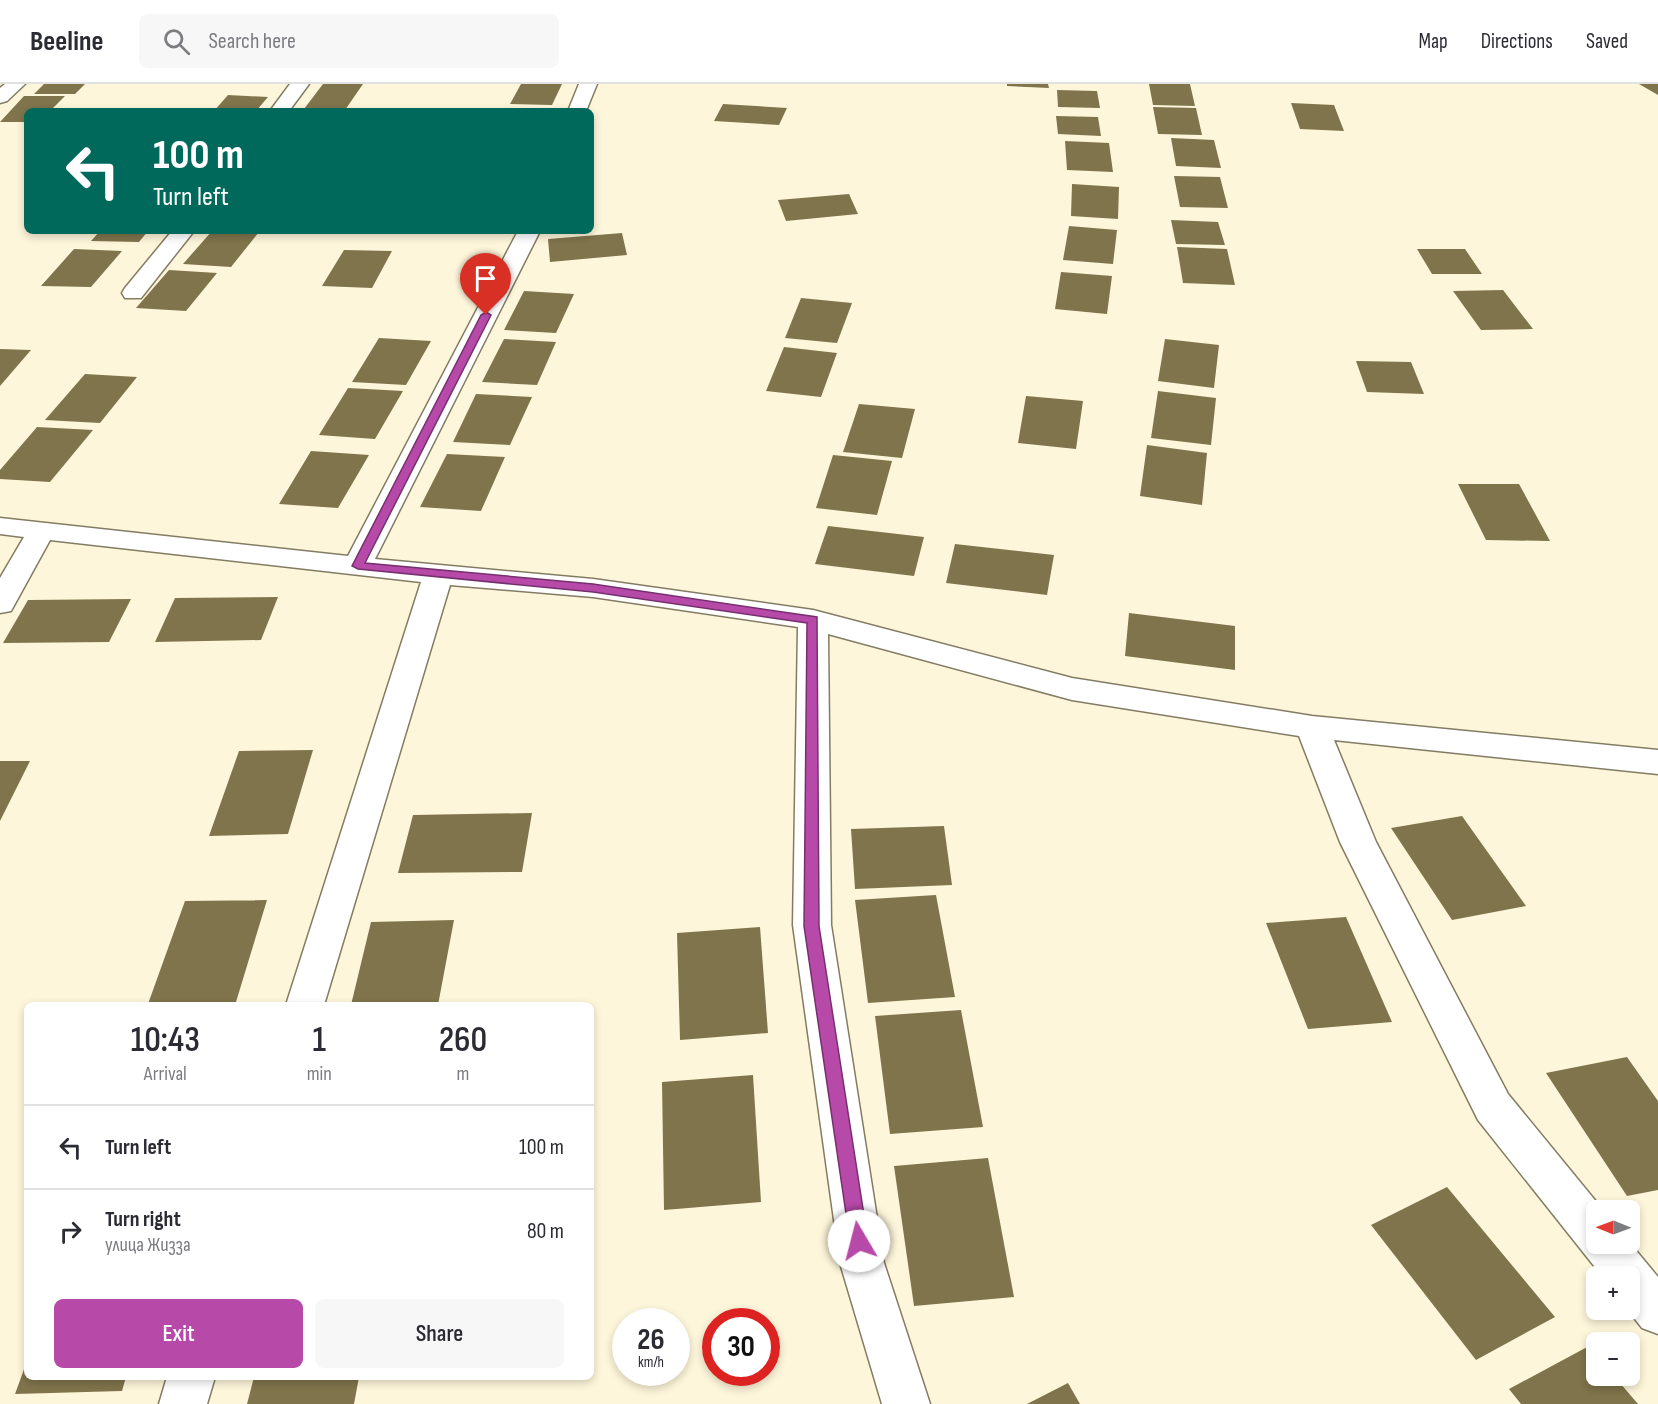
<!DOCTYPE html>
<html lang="en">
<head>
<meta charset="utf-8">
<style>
  body { margin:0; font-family:"Sofia Sans Condensed",sans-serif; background:#f7f7f7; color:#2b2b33; height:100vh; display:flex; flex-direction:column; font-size:22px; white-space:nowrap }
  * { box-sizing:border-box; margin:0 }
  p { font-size:20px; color:#7c7c81 }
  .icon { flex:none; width:33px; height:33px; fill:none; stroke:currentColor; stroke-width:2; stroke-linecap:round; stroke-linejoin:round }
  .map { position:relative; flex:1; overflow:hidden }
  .details { position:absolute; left:24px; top:918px; width:570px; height:378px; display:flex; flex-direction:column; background:#fff; border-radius:9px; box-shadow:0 3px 9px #0003 }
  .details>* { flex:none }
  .hud { position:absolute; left:24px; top:24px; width:570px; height:126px; border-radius:9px; box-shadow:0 3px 9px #0003; background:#00695c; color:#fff; overflow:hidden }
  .needle { width:39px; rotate:271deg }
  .controls { position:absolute; left:1586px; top:1116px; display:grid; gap:12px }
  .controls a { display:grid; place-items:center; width:54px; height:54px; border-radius:9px; background:#fff; box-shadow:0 3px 9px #0003; font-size:30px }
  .speed { position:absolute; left:612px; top:1224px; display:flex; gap:12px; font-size:30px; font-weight:700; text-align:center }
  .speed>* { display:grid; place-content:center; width:78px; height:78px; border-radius:50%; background:#fff; box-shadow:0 3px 9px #0003; line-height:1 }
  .speed small { font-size:15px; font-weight:400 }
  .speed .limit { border:9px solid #d22; background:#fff; color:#111 }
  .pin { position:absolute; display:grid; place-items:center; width:51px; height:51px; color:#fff; margin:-62px -26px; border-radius:50% 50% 50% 0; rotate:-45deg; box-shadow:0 0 6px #0007 }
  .pin .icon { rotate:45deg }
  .me { position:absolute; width:66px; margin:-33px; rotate:352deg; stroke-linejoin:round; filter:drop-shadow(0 0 4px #0008) }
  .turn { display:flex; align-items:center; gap:21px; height:126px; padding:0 30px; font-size:27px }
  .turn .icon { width:78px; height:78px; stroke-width:2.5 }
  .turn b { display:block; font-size:42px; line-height:51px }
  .eta { display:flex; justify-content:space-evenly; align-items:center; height:102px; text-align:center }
  .eta b { font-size:36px; font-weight:600; line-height:42px }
  .cta { display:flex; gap:12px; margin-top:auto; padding:12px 30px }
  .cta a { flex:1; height:69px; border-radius:9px; background:#b74aa9; color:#fff; font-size:24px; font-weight:600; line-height:69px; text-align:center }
  .cta a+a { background:#f7f7f7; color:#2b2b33 }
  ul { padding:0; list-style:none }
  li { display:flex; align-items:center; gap:18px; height:84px; padding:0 30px; border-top:2px solid #e1e1e2 }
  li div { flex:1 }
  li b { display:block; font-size:22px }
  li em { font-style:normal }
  header { display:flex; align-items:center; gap:36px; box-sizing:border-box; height:84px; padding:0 30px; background:#fff; border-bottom:2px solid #e1e1e2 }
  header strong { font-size:28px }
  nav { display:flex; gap:33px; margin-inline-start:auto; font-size:21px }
  .search { width:420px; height:54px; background:#f7f7f7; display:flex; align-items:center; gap:15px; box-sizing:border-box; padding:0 21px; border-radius:9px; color:#7c7c81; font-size:22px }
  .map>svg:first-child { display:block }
</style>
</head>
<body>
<header>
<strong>Beeline</strong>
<div class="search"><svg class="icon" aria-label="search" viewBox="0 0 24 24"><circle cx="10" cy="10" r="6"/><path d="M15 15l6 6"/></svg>Search here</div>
<nav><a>Map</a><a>Directions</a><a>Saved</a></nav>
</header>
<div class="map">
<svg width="1658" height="1320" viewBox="0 0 1658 1320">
  <rect width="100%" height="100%" fill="#fef6da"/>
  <!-- building -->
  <path fill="#7f744b" d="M44,0H85L75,10H34Z
    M323,0H363L345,26L304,25Z
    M521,0H562L552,21L510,20Z
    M1007,0H1048L1049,4L1007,2Z
    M1149,0H1190L1195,22L1153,21Z
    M1639,0H1658V11Z
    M1057,6L1097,7L1100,24L1058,23Z
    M228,11L268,13L256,27H214Z
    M24,12H65L50,27H27V38H0Z
    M1291,19L1334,21L1344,47L1300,45Z
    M723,20L787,24L779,41L714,37Z
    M1153,23L1196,24L1202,51L1158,50Z
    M1056,32L1098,33L1101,52L1058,50Z
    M1171,54L1214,56L1221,84L1176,82Z
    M1065,57L1109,59L1113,88L1067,86Z
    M1174,92L1220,93L1228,124L1180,123Z
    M1072,100L1119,103L1118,135L1071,132Z
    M849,110L858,130L786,137L778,116Z
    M1171,136L1218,138L1225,161L1176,160Z
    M1069,142L1117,146L1113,180L1063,176Z
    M100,147H148L139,158L91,157Z
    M212,147H249L259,148L231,183L183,180Z
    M622,149L627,171L550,178L548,155Z
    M1177,163L1227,165L1235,201L1183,199Z
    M74,165L122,167L91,203L41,202Z
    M1417,165H1465L1482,190H1432Z
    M344,166L392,167L372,204L322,202Z
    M169,186L217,189L186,227L136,224Z
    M1061,188L1112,192L1107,230L1055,225Z
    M1503,206L1533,245L1481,246L1453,207Z
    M524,207L574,210L556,249L504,246Z
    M801,214L852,219L837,259L785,254Z
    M379,254L431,257L406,301L352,298Z
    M504,255L556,258L537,301L482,298Z
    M1165,255L1219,261L1214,304L1158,297Z
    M784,263L837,269L821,313L766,307Z
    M0,265L31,266L0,302Z
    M1356,277L1411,278L1424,310L1367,308Z
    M85,290L137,293L100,339L45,336Z
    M348,304L403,307L375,355L319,351Z
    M1158,307L1216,314L1211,361L1151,354Z
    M476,310L532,313L510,361L453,358Z
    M1026,312L1083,317L1076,365L1018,359Z
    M859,320L915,325L902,374L843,368Z
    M37,343L93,346L50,398L0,395V386Z
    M1147,361L1207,369L1202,421L1140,412Z
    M311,367L369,371L338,424L279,420Z
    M447,370L505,373L481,427L420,423Z
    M833,371L892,377L877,431L816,424Z
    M1458,400H1519L1550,457L1486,456Z
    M828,442L924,453L914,492L815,480Z
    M955,460L1054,471L1047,511L946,499Z
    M278,513L261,556L155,558L175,514Z
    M131,515L109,558L3,559L28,516Z
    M1129,529L1235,542V586L1125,572Z
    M313,666L288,750L209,752L239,667Z
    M0,677H30L0,737Z
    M532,729L522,788L398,789L413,731Z
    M1462,732L1526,822L1452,836L1391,744Z
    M944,742L952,801L855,805L851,745Z
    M936,811L955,913L868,919L855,816Z
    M267,816L236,918L148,920L185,817Z
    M1346,833L1392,938L1308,945L1266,839Z
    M454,836L438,921H351L371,838Z
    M760,843L768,949L680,956L677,849Z
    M961,926L983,1043L890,1050L875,932Z
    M1627,973L1658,1017V1106L1627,1112L1546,989Z
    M753,991L761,1118L664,1126L662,998Z
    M988,1074L1014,1213L914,1222L894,1082Z
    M1447,1103L1555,1233L1476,1276L1371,1141Z
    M1589,1262L1596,1270V1292H1614L1638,1320H1521L1509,1305Z
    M27,1277V1293H126L122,1307L15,1310Z
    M254,1293H359L354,1320H247Z
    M1068,1299L1080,1320H1027Z"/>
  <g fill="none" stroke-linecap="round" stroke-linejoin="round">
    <!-- minor casing -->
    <g stroke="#837c63" stroke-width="3">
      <path id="minor" d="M5,0H25L7,17L0,19V4Z
        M290,0H309L289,27H270Z
        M579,0H597L586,27H568Z
        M172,147H194L141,214H125L122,209L125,204Z
        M518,147H540L375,475L593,495L813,526L1072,594L1312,632L1658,666V690L1334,656L1376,758L1508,1010L1603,1126H1596V1160L1629,1158L1658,1193V1250L1642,1244L1628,1226L1629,1192H1602L1478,1036L1340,758L1299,652L1072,616L828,550L831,841L884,1179L930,1320H882L840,1179L793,841L798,543L593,513L450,501L324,921H286L421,498L50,456L11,527L0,529V494L24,453L0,450V434L348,472Z
        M167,1293H215L207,1320H159Z"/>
    </g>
    <!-- minor -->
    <use href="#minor" fill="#fff" fill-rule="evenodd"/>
  </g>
  <!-- route -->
  <path fill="#b74aa9" stroke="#77306e" stroke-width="1.5" d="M486,228L491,231L365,479L593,500L817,533L819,842L868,1157L865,1163L859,1165L852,1163L850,1157L804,842L807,539L593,508L358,485L352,482L481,231Z"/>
</svg>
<div class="controls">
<a><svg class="needle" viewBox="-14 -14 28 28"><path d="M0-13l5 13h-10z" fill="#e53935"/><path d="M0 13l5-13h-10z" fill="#7c7c81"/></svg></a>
<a>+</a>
<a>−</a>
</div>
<div class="speed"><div>26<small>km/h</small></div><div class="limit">30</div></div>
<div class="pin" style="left:486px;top:231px;background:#d93025"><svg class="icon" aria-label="arrive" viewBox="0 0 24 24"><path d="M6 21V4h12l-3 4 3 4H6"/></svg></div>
<svg class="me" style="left:859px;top:1157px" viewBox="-20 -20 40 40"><circle r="19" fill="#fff"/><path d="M0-13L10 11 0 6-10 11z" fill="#b74aa9"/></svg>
<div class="hud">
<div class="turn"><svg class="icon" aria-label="left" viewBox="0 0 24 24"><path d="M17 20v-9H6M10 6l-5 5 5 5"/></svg><div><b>100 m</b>Turn left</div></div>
</div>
<section class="details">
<div class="eta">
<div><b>10:43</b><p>Arrival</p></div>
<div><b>1</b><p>min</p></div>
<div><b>260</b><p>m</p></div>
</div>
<ul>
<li><svg class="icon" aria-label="left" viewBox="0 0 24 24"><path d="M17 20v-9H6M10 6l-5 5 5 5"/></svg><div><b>Turn left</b></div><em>100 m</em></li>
<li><svg class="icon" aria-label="right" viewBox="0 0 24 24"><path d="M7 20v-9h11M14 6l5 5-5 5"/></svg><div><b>Turn right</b><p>улица Жизза</p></div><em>80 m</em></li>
</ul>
<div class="cta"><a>Exit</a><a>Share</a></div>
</section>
</div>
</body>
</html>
